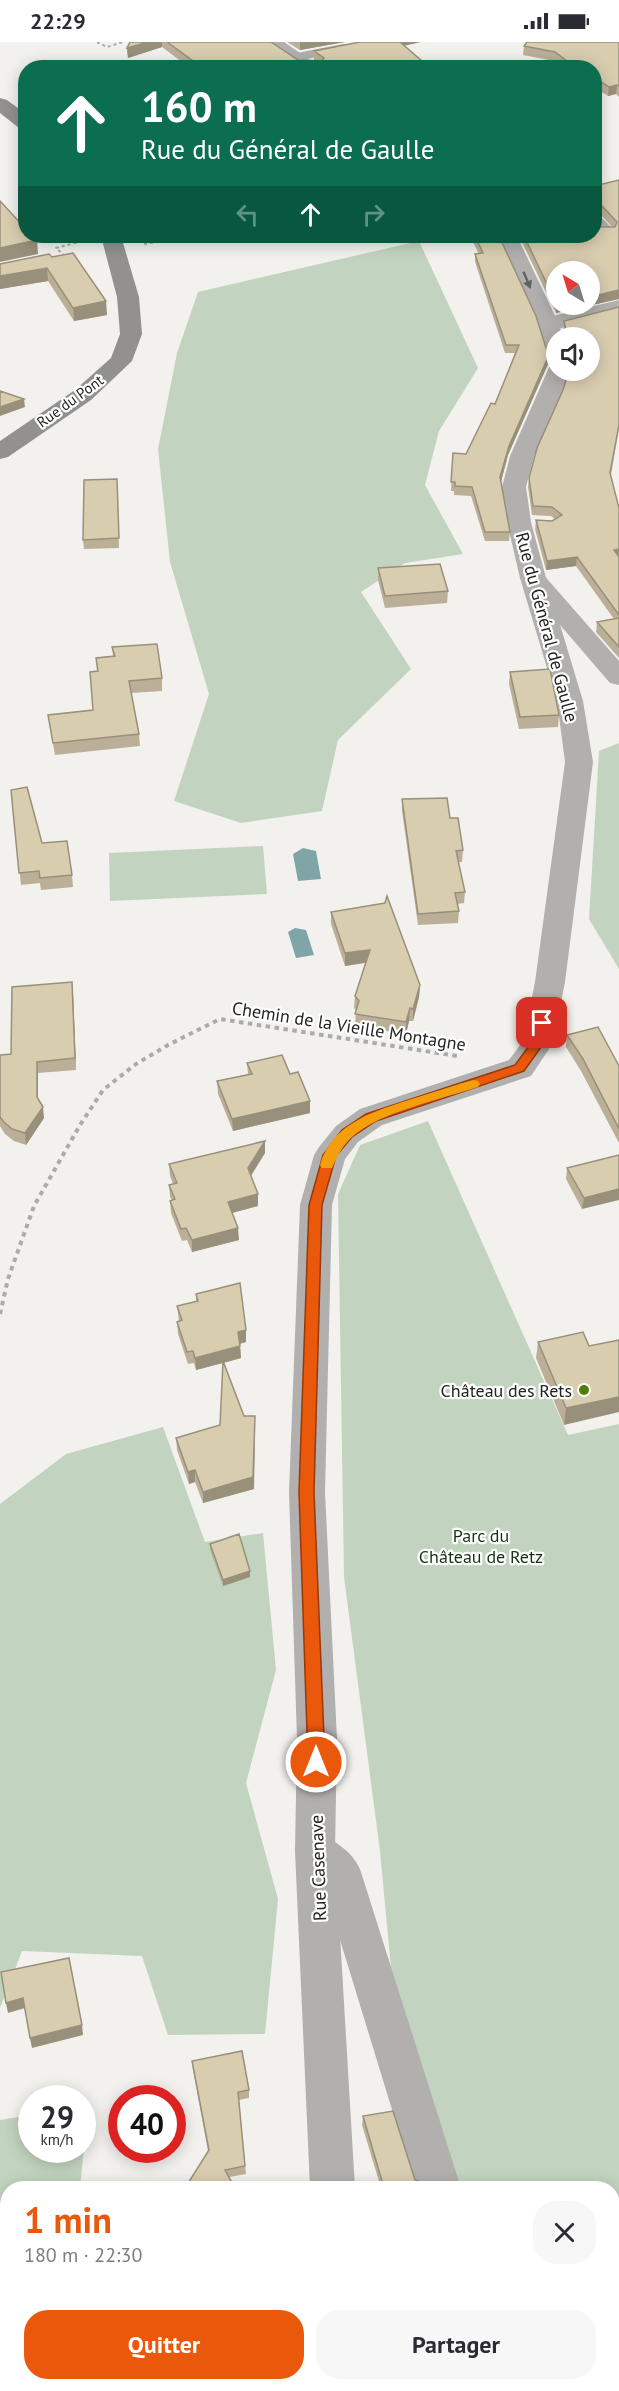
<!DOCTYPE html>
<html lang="fr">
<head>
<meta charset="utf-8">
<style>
  body { margin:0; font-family:"PT Sans",sans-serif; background:#f7f7f7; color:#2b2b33; height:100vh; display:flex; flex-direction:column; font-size:22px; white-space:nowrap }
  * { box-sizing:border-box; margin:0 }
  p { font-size:20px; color:#7c7c81 }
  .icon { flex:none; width:33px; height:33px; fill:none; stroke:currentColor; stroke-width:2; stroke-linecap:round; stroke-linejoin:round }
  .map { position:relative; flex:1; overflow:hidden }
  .sheet { position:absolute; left:0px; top:2139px; width:620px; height:210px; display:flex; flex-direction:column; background:#fff; border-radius:24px 24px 0 0; box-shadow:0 3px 15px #0003 }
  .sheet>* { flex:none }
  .hud { position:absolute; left:18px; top:18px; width:584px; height:183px; border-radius:24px; box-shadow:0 3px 15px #0003; background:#0b6e4f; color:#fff; overflow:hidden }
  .needle { width:39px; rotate:322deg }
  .controls { position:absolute; left:546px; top:219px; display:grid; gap:12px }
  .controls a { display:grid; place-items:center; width:54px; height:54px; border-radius:50%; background:#fff; box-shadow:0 3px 15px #0003; font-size:30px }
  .speed { position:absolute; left:18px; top:2043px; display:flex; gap:12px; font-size:30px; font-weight:700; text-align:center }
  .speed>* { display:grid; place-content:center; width:78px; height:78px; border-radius:50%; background:#fff; box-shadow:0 3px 15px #0003; line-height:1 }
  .speed small { font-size:15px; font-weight:400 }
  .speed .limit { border:9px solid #d22; background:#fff; color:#111 }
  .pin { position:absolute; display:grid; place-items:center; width:51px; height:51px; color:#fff; margin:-26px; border-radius:12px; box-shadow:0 3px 9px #0006 }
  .me { position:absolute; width:66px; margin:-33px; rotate:0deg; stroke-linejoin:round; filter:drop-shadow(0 0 4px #0008) }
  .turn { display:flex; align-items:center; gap:21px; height:126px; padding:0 24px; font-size:27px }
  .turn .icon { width:78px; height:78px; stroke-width:2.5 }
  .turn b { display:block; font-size:42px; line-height:51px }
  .lanes { display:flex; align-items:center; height:57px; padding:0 24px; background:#0003; justify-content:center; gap:30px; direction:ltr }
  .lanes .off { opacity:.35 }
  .round { display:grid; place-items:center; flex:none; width:63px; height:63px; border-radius:24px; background:#f7f7f7 }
  .overview { display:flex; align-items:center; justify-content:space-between; height:102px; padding:0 24px }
  h1 { font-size:36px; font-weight:700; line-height:45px; color:#ea580c }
  .button { display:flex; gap:12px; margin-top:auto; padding:12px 24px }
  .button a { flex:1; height:69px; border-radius:24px; background:#ea580c; color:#fff; font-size:24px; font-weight:700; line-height:69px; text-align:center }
  .button a+a { background:#f7f7f7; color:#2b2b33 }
  .status { display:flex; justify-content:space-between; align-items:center; height:42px; padding:0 30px; background:#fff; direction:ltr }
  .status svg { height:16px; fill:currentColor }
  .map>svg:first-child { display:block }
</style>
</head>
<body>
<div class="status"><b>22:29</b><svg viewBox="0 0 49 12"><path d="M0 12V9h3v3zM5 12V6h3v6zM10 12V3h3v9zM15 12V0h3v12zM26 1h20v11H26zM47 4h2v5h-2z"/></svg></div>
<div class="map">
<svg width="619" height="2349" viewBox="0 0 619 2349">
  <rect width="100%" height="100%" fill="#f3f1ee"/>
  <!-- green -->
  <path fill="#c2d4bf" d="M419,199L478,326L439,389L425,443L463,512L405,521L361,550L411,627L338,698L322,769L241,781L174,759L209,652L170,520L158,407L177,311L198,250Z
    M619,701V927L589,877L599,709Z
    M263,804L267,852L110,859L109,811Z
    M428,1079L568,1393L619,1382V2349H488L486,2342H612V2146H437L397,1990L380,1809L344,1535L338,1152L360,1103Z
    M163,1385L205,1500L263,1491L276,1628L246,1741L278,1857L265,1992L168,1993L142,1914L22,1909L0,1966V1462L66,1412Z
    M88,2063L80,2146H8V2342H72L70,2349H0V2078L31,2073L32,2108H82L83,2064Z"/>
  <!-- water -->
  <path fill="#7fa5a6" d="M303,806L316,809L321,837L298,839L293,812Z
    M295,886L306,888L314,913L296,916L288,890Z"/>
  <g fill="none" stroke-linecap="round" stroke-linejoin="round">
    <!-- path-far1 -->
    <path stroke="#acaba8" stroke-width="2" stroke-dasharray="3 3" stroke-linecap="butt" d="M97,0L107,5L123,0
      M144,202L193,194
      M65,214L56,206L83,199"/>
    <!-- path -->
    <path stroke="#acaba8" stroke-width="4" stroke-dasharray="4.5 4.5" stroke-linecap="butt" d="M0,1272L8,1237L34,1164L80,1083L103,1048L136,1022L168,1003L220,977L457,1014"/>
    <!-- service -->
    <path fill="#b1b0af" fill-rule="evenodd" d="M343,2L347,3V9L297,19L291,15L297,11Z
      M594,172C602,174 609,183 614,189L612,192H602L594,183Z"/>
    <!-- minor -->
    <path fill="#b1b0af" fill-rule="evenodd" d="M619,258V272L548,289L540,287L537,282L540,277Z
      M533,528L542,531L619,619V643L610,641L524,541L520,536L524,531Z
      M315,1790C334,1798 351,1808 360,1827L461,2146H416L322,1839L301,1822L295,1809L301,1796Z
      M470,2342H518L519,2349H471Z"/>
    <!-- tertiary -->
    <path fill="#b1b0af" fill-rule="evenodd" d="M262,0H284L322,26H299Z
      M497,194H517L559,282L563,296H556V319L548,317L537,282Z
      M556,322V328H569L560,356L534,414L526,445L531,480L546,536L583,659L593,720L565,940L553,1001L531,1034L382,1083L358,1100L345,1117L332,1163L325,1450L337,1697L335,1809L355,2146H310L295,1809L297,1697L289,1450L300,1163L314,1113L319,1105L336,1084L360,1067L509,1018L523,999L535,940L565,720L557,659L520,536L507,480L502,445L510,414L550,323Z
      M317,2342H365L366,2349H318Z"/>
    <!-- secondary -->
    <path fill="#92918f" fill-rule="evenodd" d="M0,56L7,58L26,72V88L19,86L0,71Z
      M101,194H121L139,255L142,292L132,319L91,358L8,415L0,417V399L75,348L111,316L120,292L117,255Z"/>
  </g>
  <!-- wall -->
  <path fill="#bbb097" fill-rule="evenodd" d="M130,0H271L298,18L315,19L314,18V9L404,4L430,26H190L162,5L128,16L127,6Z
    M287,0H345L300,8Z
    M619,0V55L616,52L608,54L594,45V26H563L554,19L523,13L524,4Z
    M619,138V257L556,271L519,194H594L601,185H612L601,173L594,171V144ZM556,230L590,262H556Z
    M470,194H499L547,309L553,312L552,320L548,322L508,413L501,439L510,490L509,499H485L471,454L454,453V449H451L453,411L466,412L495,362L515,311H505L475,220V212H479Z
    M49,212L107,273L74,279L48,239L0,247V222Z
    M619,265V386L611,433L619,466V616L596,590L597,580L614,577L576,524L546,528L535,487L536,478L552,479L555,477L551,474L532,473L528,445L529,436L590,296H558L559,289H563L564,279Z
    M117,437L119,506L84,507L83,498Z
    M378,526L448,549L447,561L385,566L378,538Z
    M112,605L162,636V649L131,651L139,692L140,704L55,713L48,673L93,668L97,630L96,616L113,614Z
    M510,630L559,673L558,685L519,687L509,642Z
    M11,748L42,801L72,833L73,845L41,848L40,841L21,843Z
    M402,757L450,776L463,808L462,820H458L465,850L464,861L457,862L459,869L458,881L418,883L402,769Z
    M331,870L420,943L419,955L413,979H409L406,992L355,984L356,968L354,966L355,954L365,921L345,924L331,882Z
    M73,952L76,1028L38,1031V1057L44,1076L26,1103L14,1099L5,1092L0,1084V1013L11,1012Z
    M567,993L619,1024V1101L581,1029L566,1005Z
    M247,1021L310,1071L233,1089L218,1052L217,1039L248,1032Z
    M265,1099V1111L251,1134L258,1152V1164L232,1171L239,1198L192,1210L187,1198L182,1199L171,1171L170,1159L172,1158L170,1155L169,1143L173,1142L170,1134L169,1122Z
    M619,1113L582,1167L566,1137L567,1126Z
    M196,1252L246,1300L240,1302L241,1316L224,1321L244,1374H255L254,1447L203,1461L195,1440L189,1442L177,1408L176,1396L220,1383L223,1321L196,1328L194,1321L188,1322L178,1292L177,1280L179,1279L177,1264L196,1259Z
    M538,1300L589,1304L564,1383L536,1316Z
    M210,1502L250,1535L223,1544L210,1508Z
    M192,2019L249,2048V2056L239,2058L246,2132L229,2135L208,2109L193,2028Z
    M363,2074L415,2138L423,2146H381L362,2083Z"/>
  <!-- shaded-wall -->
  <path fill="#98907b" d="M148,0H162V5L128,16L127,6Z
    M300,0H345L300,8Z
    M395,0H421L395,6Z
    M617,43L616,52L608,54L609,45Z
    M37,198L38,212L0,220V206Z
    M47,226L48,239L0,247V234Z
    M619,248V257L556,271L557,262H590V255Z
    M106,259L107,273L74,279L73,266Z
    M553,312L552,320L548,322L508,413L500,444V435L509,404L549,313Z
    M24,357L25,365L0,374V365Z
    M619,507V516L614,508Z
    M577,515L576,524L546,528L547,519Z
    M370,908L369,920L345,924V911Z
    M72,940L73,952L76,1028L75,1016Z
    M420,943L419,955L413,979V967Z
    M410,966L409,979L406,992V980Z
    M37,1020L38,1031V1067L37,1055Z
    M310,1059V1071L233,1089L232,1077Z
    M43,1065L44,1076L26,1103L25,1091Z
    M265,1099V1111L248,1138V1126Z
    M619,1147V1158L582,1167L584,1156Z
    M258,1152V1164L228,1172V1160Z
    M238,1186L239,1198L192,1210V1198Z
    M246,1288V1300L238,1302V1290Z
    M240,1304L241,1316L196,1328L195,1316Z
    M619,1355V1370L564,1383L566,1366Z
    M255,1374L254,1447L203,1461V1450Z
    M195,1428V1440L189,1442L188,1430Z
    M250,1529V1535L223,1544V1538Z
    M23,1956L25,1966L8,1971L6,1961Z
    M82,1983L83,1993L32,2006L30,1996Z"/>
  <!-- building -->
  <path fill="#d9cdb0" stroke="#98907b" stroke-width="1.5" d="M130,0H148L127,6Z
    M167,0H271L298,18L322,19L324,16L314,9L360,0H400L430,26H203Z
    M527,0H619V44L617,43L609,45L594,35V26H576L555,10L524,4Z
    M619,138V248L590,255V230H556V261L524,194H594V176L601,185H615L617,180L602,164L594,162V144Z
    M0,159L26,187V194H32L37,198L0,206Z
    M475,194H499L536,274L547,309L553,312L549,313L509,404L500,435L510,490H485L472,445L455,444V440H451L453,411L466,412L491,361L495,362L519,303H506L475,212L483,211Z
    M73,211L106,259L73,266L47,226L0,234V222L49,212L52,215Z
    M619,265V383L610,431L619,466V507L614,508L619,515V573L577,515L547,519L536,478L552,479L562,473L552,465L533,464L529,436L537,406L563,348L569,328H590V296H559V289H566L564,279Z
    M0,349L24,357L0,365Z
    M117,437L119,496L83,498L84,438Z
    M440,522L448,549L385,554L378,526Z
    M619,576V605L597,580Z
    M157,602L162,636L129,639L139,692L53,701L48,673L93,668L90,630L98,629L96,616L115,614L112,605Z
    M550,627L559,673L520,675L510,630Z
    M27,745L42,801L67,799L72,833L40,836L39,829L19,831L11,748Z
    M447,756L450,776H458L463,808L456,809L465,850L455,851L459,869L418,872L402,757Z
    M387,854L420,943L413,967L410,966L406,980L355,972L359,959L355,954L370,908L345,911L331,870L385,861Z
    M72,940L75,1016L37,1020V1055L43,1065L25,1091L12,1087L4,1080L0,1075V1013L11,1012L12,945Z
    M598,985L619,1024V1087L583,1017L567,993Z
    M282,1013L290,1032L298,1030L310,1059L232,1077L217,1039L252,1032L247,1021Z
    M265,1099L248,1126L258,1152L228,1160L238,1186L192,1198L186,1186L181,1187L170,1159L175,1157L169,1143L177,1141L169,1122Z
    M619,1113V1147L584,1156L567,1126Z
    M240,1241L246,1288L238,1290L240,1304L195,1316L193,1309L187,1310L177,1280L182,1278L177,1264L198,1259L196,1252Z
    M583,1290L589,1304L619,1298V1355L566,1366L538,1300Z
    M223,1319L244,1374H255L253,1435L203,1450L195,1428L188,1430L176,1396L220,1383Z
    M239,1492L250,1529L223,1538L210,1502Z
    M69,1916L82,1983L30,1996L23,1956L6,1961L1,1930Z
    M242,2009L249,2048L238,2050L245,2124L225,2128L235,2146H185L209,2108L192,2019Z
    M393,2069L415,2138L421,2140L423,2146H384L363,2074Z
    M198,2342H283V2349H198Z"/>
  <!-- one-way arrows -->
  <defs><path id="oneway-solid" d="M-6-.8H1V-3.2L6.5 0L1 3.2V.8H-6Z" transform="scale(1.5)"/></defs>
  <use fill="#636261" href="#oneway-solid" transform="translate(527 238) rotate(67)"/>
  <!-- route -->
  <path fill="#ea580c" stroke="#983908" stroke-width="1.5" d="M542,977L548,981L544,1001L524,1029L376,1079L352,1095L336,1114L322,1163L314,1450L325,1720L322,1725L316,1727L311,1725L308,1720L299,1450L309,1163L323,1113L342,1088L366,1072L515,1023L532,1000L536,981Z"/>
  <!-- slow -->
  <path fill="#f59e0b" d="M474,1038L478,1039L480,1042L478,1045C442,1057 379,1070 352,1095C342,1104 337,1115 332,1126H322L320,1123C332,1080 378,1068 415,1056C435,1050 454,1043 474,1038Z"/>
  <!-- markers -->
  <circle fill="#517e06" stroke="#fff" stroke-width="2" cx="584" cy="1348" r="6"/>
  <g text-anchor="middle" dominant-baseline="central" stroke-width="4.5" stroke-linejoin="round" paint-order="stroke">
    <!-- far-street labels -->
    <g font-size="15" fill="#232321" stroke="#fff">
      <text transform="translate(70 359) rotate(-36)">Rue du Pont</text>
    </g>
    <!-- street labels -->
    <g font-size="18" fill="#232321" stroke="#fff">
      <text transform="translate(547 585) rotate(75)">Rue du Général de Gaulle</text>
      <text transform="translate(349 984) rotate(9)">Chemin de la Vieille Montagne</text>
      <text transform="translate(318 1826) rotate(-92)">Rue Casenave</text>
    </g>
    <!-- poi labels -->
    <g font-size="18" fill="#232321" stroke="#fff" text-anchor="end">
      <text x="572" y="1348">Château des Rets</text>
    </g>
    <!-- park labels -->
    <g font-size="18" fill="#153410" stroke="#fff">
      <text x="481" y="1493">Parc du<tspan x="481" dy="21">Château de Retz</tspan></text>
    </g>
  </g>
</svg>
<div class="controls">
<a><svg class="needle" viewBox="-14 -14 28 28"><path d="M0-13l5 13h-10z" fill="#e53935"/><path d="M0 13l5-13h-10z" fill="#7c7c81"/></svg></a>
<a><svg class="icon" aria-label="sound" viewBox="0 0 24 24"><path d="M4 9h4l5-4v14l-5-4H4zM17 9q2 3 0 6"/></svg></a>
</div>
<div class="speed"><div>29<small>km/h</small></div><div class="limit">40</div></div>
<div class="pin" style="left:542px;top:981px;background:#d93025"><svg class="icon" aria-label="arrive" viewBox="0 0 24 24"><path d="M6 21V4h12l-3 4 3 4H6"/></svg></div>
<svg class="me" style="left:316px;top:1720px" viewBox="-20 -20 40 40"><circle r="17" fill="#ea580c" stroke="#fff" stroke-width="3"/><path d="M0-11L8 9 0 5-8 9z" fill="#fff"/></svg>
<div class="hud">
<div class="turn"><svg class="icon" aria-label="ahead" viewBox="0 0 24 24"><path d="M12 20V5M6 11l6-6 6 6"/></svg><div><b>160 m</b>Rue du Général de Gaulle</div></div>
<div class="lanes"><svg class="icon off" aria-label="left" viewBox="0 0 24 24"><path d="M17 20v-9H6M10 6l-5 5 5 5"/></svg><svg class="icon" aria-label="ahead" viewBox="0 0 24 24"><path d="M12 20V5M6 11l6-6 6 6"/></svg><svg class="icon off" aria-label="right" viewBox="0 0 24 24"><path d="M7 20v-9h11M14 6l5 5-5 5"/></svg></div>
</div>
<section class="sheet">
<div class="overview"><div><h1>1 min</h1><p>180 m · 22:30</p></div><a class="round"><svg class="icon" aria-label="close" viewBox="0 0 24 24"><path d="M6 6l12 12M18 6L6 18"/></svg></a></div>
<div class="button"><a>Quitter</a><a>Partager</a></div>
</section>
</div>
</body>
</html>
